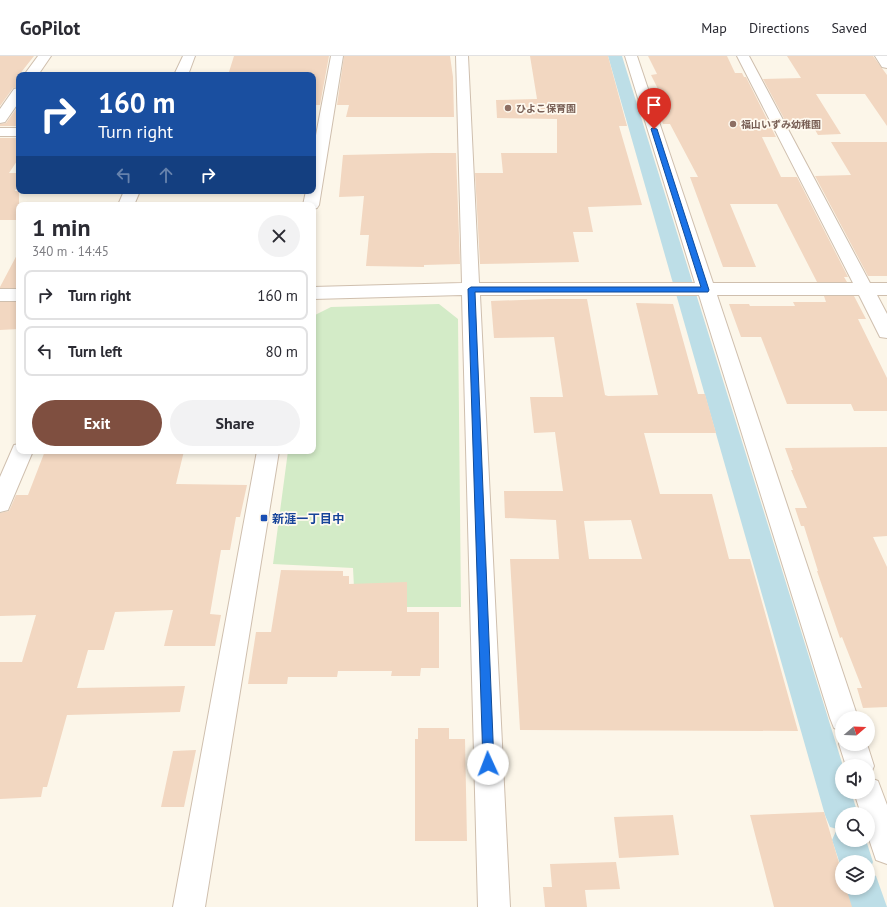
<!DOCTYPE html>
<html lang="en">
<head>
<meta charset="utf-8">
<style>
  body { margin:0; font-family:"PT Sans","Noto Sans JP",sans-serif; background:#f2f2f3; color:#2b2b33; height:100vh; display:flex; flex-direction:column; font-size:15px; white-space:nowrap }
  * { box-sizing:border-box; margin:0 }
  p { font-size:13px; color:#7c7c81 }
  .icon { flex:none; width:22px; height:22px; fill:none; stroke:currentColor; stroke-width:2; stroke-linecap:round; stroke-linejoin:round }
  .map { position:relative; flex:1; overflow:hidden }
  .panel { position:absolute; left:16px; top:146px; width:300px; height:252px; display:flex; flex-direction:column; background:#fff; border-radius:8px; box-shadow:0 2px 6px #0003 }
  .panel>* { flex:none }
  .banner { position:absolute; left:16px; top:16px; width:300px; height:122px; border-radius:8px; box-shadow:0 2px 6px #0003; background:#1a4fa0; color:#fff; overflow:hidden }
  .needle { width:26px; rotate:71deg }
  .buttons { position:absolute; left:835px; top:655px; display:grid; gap:8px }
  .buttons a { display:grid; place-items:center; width:40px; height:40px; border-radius:50%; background:#fff; box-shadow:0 2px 6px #0003; font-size:20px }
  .pin { position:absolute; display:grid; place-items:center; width:34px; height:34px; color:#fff; margin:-41px -17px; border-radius:50% 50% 50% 0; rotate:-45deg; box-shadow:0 0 4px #0007 }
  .pin .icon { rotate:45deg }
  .me { position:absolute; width:44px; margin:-22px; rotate:358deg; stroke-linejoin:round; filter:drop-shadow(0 0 3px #0008) }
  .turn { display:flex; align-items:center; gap:14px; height:84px; padding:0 16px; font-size:18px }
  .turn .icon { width:52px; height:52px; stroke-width:2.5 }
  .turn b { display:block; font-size:28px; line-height:34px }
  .lanes { display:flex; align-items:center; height:38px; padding:0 16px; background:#0003; justify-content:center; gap:20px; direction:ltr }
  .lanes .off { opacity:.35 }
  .round { display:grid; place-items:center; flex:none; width:42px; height:42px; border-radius:21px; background:#f2f2f3 }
  .headline { display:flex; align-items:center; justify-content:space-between; height:68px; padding:0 16px }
  h1 { font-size:24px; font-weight:600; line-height:30px }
  .action { display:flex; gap:8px; margin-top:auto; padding:8px 16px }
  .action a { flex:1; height:46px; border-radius:24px; background:#7f4f40; color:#fff; font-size:16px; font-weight:600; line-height:46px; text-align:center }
  .action a+a { background:#f2f2f3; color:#2b2b33 }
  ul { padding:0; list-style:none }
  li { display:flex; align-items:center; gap:12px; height:50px; margin:0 8px 6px; padding:0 8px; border:2px solid #e1e1e2; border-radius:8px }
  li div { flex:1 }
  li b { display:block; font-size:15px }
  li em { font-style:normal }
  header { display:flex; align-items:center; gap:24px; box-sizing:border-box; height:56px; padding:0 20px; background:#fff; border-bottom:1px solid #e1e1e2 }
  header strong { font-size:19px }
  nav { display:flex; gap:22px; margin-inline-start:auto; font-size:14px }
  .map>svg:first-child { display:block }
</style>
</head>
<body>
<header>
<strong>GoPilot</strong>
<nav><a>Map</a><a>Directions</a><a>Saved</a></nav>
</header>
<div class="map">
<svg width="887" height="851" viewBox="0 0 887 851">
  <rect width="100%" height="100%" fill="#fcf6e9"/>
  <!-- green -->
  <path fill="#d3ebc7" d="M439,248L458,263L461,551H355L353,512L273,508L288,395H313V260L331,251Z"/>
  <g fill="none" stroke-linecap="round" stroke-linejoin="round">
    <!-- canal -->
    <path fill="#bddee7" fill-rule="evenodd" d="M608,0H622L843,710H842V736H851L858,758H842V784H866L873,806L869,816L876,820L887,851H851L846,832H868V806H842V814L832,784L837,773L830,771L825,759Z"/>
  </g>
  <!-- building -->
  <path fill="#f2d7c1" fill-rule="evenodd" d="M0,0H34L19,19V31L13,32L0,50Z
    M234,0H329L320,49H313V19H228Z
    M344,0H450L453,21L454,61H346L349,49H337Z
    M530,0H608L627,70H619L642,149L588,151L593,176H573L579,206L480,208L475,117H503L501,97H557V63L497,62L496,44L537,43Z
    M648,0H727L735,17H742L744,21H746L776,81H762L781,121H797L848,221H844L847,226H817L777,148H730L756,211H723L690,121H698L670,68H663L654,43H663L651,19L657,18Z
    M787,0H873L887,19V70L865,38H816L841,78L818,79L814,72H789L763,23L801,22Z
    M19,49V70H0V68L6,67Z
    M0,82H19V102L9,117H19V127L15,135H19V164H0Z
    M831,86H887V220H868L815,120L851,119Z
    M433,97H456L460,208L424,209V211L366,210L369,179H360L364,140L339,141L343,99Z
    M19,195V232H0V231Z
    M824,240H854L866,263H858L887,322V355H854L851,348H787L761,281H741L729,248H749L750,250H795L793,246H826Z
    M549,243H587L605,339L608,340L658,339L636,247L673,248L698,338H705L716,377H644L660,438H712L729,503H750L798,675L520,674L510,503H559L556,464L505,462L504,435H563L555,376L534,377L530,341H563L554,281L494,282L491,245ZM631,464L642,503H589L584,465Z
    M0,246H19V273L0,274Z
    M887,391V480L873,481L887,511V651L863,652L857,632H862L842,581L840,582L817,515H818L804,470H801L795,452H807L791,414H793L785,392Z
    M45,395H184L176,428L247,429L240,461H236L230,494H221L210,558L221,559L215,590H164L173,554L115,556L104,594H88L77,632L185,630L180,656L67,659L47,731H43L41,741L0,743V606H22L36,559L0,560V457L9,455L16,439H28Z
    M281,514L343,515V520H349V528L407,526V556H439V612H421L420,620H391L392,615H338L337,621H288L287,628H248L256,576H271Z
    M418,672H449V683H465L467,785H415V683H418Z
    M196,694L184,751H161L173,695Z
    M824,756L842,817V832H846L852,851H774L750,759Z
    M673,759L679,799L619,802L614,761Z
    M616,806L620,833L585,834L587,851H545L543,831H552L550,808Z"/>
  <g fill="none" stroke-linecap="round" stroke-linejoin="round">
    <!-- minor casing -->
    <g stroke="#cfbfae" stroke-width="2">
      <path id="minor" d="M38,0H51L38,19H24Z
        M183,0H195L188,19H174Z
        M331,0H343L319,149L317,152L313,153V149H303L306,135H313V95Z
        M456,0H468L479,227H695L625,0H637L713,227H853L737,0H749L870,227H887V239H877L887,258V282L880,281L859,239H717L858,662H842V675L834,672L830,662L699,239H480L510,851H478L462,239L313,243V231L462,227Z
        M875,0H887V12L882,11Z
        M19,32V46L5,66L0,67V53L14,33Z
        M0,72H19V80H0Z
        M124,135H140L134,149H118Z
        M0,233H19V245H0Z
        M19,388V395H33L8,454L0,456V421L14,389Z
        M257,395H279L205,851H173Z
        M842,681V688H867L874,710L870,720L868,721L878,725L887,749V808L876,804L868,780V758H861L854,736H868V710H846L839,688Z"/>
    </g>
    <!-- minor -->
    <use href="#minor" fill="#fff" fill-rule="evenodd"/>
  </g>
  <!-- route -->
  <path fill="#1a73e8" stroke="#114b97" d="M652,72L657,73L709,234L708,236H475L494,708L493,713L488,714L484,713L483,708L468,233L471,231H701L651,73Z"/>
  <!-- markers -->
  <g fill="#8d6e63" stroke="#fffaf0" stroke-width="1.5">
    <circle cx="508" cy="52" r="4"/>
    <circle cx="733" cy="68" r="4"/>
  </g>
  <rect fill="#1a4fb4" stroke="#fffaf0" stroke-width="1.5" x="260" y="458" width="8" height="8" rx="2"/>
  <g text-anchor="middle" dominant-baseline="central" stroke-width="3.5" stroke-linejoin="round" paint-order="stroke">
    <!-- far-education labels -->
    <g font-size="10" font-weight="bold" fill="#785e54" stroke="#fffaf0" text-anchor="start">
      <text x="516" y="52">ひよこ保育園</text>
      <text x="741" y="68">福山いずみ幼稚園</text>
    </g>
    <!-- transit labels -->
    <g font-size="12" font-weight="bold" fill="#164399" stroke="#fffaf0" text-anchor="start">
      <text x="272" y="462">新涯一丁目中</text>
    </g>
  </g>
</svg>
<div class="buttons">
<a><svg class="needle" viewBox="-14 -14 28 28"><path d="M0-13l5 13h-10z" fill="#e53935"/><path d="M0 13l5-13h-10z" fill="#7c7c81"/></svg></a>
<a><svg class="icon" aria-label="sound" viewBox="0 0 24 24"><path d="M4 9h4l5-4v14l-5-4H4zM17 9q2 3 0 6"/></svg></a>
<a><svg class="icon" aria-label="search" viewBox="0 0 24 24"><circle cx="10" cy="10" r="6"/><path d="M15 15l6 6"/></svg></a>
<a><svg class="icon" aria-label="layers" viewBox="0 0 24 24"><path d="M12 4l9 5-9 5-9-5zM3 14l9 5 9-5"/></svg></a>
</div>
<div class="pin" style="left:654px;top:73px;background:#d93025"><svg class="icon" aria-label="arrive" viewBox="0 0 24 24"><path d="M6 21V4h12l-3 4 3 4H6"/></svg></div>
<svg class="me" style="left:488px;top:708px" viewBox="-20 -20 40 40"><circle r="19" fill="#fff"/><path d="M0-13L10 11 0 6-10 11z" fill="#1a73e8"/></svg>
<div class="banner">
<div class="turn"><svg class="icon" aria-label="right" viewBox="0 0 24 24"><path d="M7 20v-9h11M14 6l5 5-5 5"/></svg><div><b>160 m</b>Turn right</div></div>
<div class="lanes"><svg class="icon off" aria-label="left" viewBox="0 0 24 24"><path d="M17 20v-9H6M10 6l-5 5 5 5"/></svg><svg class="icon off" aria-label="ahead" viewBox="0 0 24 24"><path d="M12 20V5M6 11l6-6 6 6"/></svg><svg class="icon" aria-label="right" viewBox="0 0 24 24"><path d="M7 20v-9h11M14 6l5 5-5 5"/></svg></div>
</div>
<section class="panel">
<div class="headline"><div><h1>1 min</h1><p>340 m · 14:45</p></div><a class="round"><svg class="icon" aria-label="close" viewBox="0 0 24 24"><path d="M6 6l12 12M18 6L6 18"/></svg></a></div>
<ul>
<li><svg class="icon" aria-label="right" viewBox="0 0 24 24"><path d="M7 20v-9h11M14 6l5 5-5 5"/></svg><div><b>Turn right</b></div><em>160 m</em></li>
<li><svg class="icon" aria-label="left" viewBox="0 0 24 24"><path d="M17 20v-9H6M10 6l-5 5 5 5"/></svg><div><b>Turn left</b></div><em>80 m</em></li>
</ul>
<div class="action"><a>Exit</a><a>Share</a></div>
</section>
</div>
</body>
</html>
